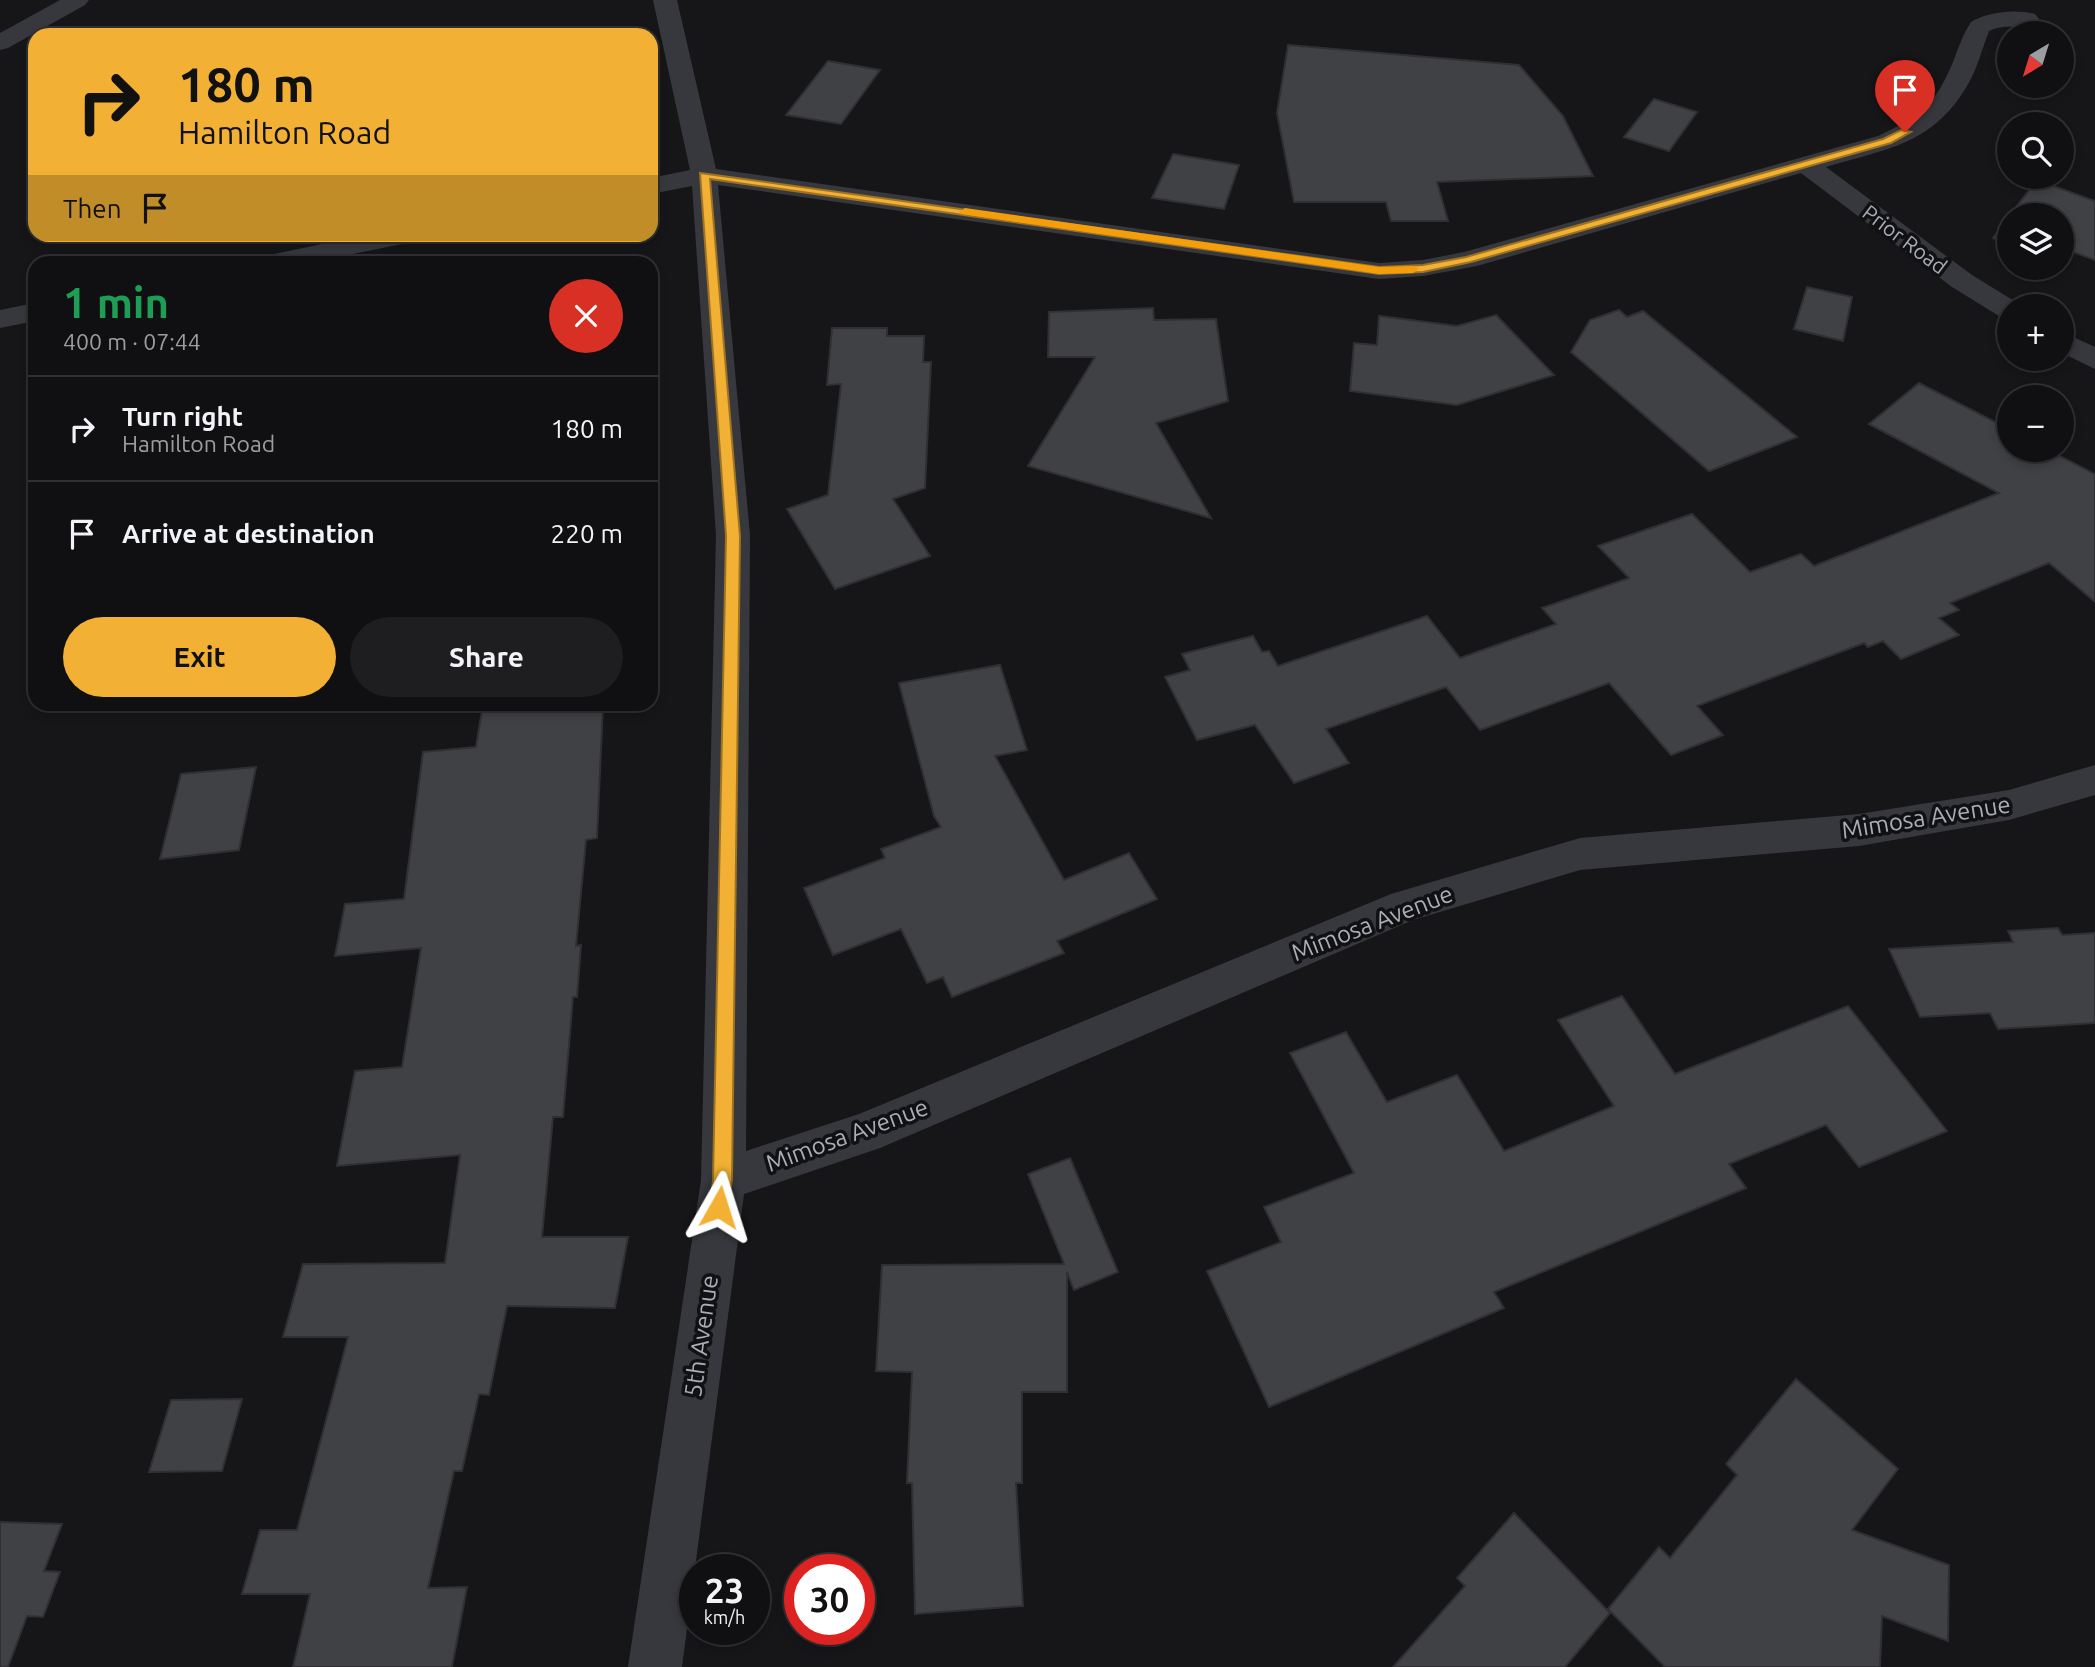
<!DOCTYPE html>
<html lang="en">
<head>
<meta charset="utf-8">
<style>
  body { margin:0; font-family:Ubuntu,sans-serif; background:#1e1e20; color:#f1f3f6; height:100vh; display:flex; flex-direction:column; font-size:26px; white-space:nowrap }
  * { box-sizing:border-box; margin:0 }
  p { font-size:23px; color:#9c9d9f }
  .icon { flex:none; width:38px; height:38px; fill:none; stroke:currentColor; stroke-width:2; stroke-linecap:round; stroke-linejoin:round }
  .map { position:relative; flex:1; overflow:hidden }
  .panel { position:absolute; left:28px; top:256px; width:630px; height:455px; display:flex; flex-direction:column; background:#101012; border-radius:21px; box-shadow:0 4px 10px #0003,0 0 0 2px #303032 }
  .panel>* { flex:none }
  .top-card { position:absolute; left:28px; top:28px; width:630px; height:214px; border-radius:21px; box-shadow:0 4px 10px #0003,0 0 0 2px #303032; background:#f2b134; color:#111; overflow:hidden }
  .needle { width:46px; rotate:218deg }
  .tools { position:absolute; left:1997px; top:21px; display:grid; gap:14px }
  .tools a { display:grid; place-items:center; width:77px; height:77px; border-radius:50%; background:#101012; box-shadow:0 4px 10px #0003,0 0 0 2px #303032; font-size:35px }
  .speed { position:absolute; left:679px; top:1554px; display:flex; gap:14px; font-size:35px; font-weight:700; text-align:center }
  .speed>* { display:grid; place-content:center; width:91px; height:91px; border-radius:50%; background:#101012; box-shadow:0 4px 10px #0003,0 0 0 2px #303032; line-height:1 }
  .speed small { font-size:18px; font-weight:400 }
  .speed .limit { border:10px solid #d22; background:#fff; color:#111 }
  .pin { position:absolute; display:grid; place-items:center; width:60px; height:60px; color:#fff; margin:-72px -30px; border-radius:50% 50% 50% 0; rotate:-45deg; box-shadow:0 0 7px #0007 }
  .pin .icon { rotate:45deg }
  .me { position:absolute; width:77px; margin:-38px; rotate:6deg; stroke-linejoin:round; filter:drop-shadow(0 0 5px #0008) }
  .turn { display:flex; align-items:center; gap:24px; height:147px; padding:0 35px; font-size:32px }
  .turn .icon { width:91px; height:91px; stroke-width:2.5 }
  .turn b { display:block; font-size:49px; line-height:60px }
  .then { display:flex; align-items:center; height:66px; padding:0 35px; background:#0003; gap:14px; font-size:26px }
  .round { display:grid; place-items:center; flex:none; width:74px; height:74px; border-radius:37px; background:#1e1e20 }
  .overview { display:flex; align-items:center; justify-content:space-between; height:119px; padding:0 35px }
  h1 { font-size:42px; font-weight:600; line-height:52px; color:#1e9e55 }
  .cta { display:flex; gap:14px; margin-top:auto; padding:14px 35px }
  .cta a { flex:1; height:80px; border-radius:42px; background:#f2b134; color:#111; font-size:28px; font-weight:600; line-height:80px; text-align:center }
  .cta a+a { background:#1e1e20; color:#f1f3f6 }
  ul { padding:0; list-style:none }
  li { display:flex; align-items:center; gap:21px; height:105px; padding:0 35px; border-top:2px solid #303032 }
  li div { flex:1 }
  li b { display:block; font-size:26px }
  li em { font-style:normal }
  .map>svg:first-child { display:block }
</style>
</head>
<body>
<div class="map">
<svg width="2095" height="1667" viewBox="0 0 2095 1667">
  <rect width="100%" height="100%" fill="#161618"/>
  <!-- building -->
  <path fill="#404145" stroke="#303034" stroke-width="2" d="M1288,45L1519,65L1563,116L1593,176L1437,182L1448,221H1391L1386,202H1294L1277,113Z
    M828,61L880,70L841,124L786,115Z
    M1654,99L1697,112L1669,151L1624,137Z
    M1173,154L1239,165L1224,209L1152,198Z
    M2037,180L2095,201V260L2065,249L2062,254V215H2010Z
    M2009,217V244L1993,238Z
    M1807,287L1852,297L1843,341L1794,329Z
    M1153,308L1154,320L1216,319L1228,401L1156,423L1211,518L1028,466L1095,357H1048L1049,312Z
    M1619,310L1627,317L1643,311L1797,437L1709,471L1571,352L1590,320Z
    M1496,315L1554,375L1457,405L1350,391L1354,343L1377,345L1379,316L1457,326Z
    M832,328H887V336H924L923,362H931L925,488L893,499L930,556L835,589L787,509L828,495L841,384L827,385Z
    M1919,383L2009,429V450H2048L2095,474V602L2049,563L1950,603L1959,610L1939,618L1959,635L1901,659L1883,641L1868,647L1864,643L1697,706L1723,735L1671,755L1609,683L1480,730L1446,687L1326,729L1349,763L1294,783L1255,725L1197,740L1165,677L1190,670L1182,654L1253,636L1262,652L1269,651L1278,666L1427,616L1460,658L1556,624L1542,608L1629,578L1598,546L1692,514L1750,572L1801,554L1814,566L1999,493L1869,424Z
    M1000,665L1027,750L995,756L1064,880L1129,853L1157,899L1057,941L1064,953L952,997L943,977L927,983L901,929L833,955L804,888L885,858L881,849L941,827L934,816L899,683Z
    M483,704H603L597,838L586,840L576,946L581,945L577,997H573L563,1117H553L542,1237H628L615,1308L507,1306L489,1395L479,1394L462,1471H454L428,1588L467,1587L452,1667H293L310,1594H242L260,1530H297L348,1337H283L303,1264L445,1263L460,1155L337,1166L355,1071L402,1067L421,948L335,956L345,904L404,899L423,752L476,747Z
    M256,767L239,850L160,859L181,774Z
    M2058,928L2062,935L2095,933V1023L1998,1029L1990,1013L1920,1017L1889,949L2013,942L2008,931Z
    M1622,996L1675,1074L1848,1006L1947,1131L1859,1167L1826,1125L1729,1164L1746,1188L1494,1292L1504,1308L1269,1407L1207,1271L1281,1242L1264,1207L1354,1173L1290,1053L1346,1032L1387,1102L1457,1075L1504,1151L1614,1106L1558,1020Z
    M1070,1158L1118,1272L1074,1290L1067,1272V1392H1022V1483H1016L1023,1606L915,1614L912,1483H907L912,1372L876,1371L882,1265L1064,1264L1028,1174Z
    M1796,1379L1898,1469L1852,1530L1949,1565L1948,1641L1882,1616L1880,1667H1665L1608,1609L1659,1547L1670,1558L1737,1475L1726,1464Z
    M242,1399L222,1471L149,1472L171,1400Z
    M1514,1513L1610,1613L1565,1667H1393L1465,1586L1457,1578Z
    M0,1522L62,1524L44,1571L60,1572L43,1617L27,1616L8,1667H0Z"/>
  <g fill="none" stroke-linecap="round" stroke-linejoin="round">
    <!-- minor -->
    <path fill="#37383d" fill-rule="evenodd" d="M60,0H89L85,5L8,48L0,50V33Z
      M653,0H677L716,169L1379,263L1423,260L1464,252L1878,136C1921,115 1934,107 1953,62C1958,49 1963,34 1971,22C1988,12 2015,9 2035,14L2039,19L2035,24C2021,28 2003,24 1989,31C1982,49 1977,70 1967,86C1932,145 1886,149 1826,167L1972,275L2019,304L2021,306H2009V319L1999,316L1952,287L1801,173L1477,266L1423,276L1379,279L718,185L750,535L746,1151L859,1114L1391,894L1580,838L1859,814L2009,790L2095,765V795L2009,820L1859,846L1580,870L1413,920L880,1148L744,1194L682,1667H628L701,1180L716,535L692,186L651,194V178L690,170Z
      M369,234H425L422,240L313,262H261L265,256Z
      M35,303V321L0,328V310Z
      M2062,332L2095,347V369L2062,353Z"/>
  </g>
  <!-- route -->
  <path fill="#f2b134" stroke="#9d7322" stroke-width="2" d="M1901,130L1911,132L1891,143L1471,262L1423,272L1379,274L710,179L740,536L732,1180L726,1213L719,1216L712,1213L710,1207L713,1180L726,536L700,173L1379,267L1423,265L1466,257L1883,139Z"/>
  <!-- slow -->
  <path fill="#f59e0b" d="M965,208L1379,267L1413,266L1419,269L1413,273L1379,274L961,214L959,212Z"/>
  <g text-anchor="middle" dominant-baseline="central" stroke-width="7" stroke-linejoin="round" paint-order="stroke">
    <!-- far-street labels -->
    <g font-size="21" fill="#a8adb8" stroke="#111113">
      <text transform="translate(1905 239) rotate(37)">Prior Road</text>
    </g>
    <!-- street labels -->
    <g font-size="24" fill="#a8adb8" stroke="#111113">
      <text transform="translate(1926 817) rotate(-9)">Mimosa Avenue</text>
      <text transform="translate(1372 923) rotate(-21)">Mimosa Avenue</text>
      <text transform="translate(847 1135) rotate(-20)">Mimosa Avenue</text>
      <text transform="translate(701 1336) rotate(-82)">5th Avenue</text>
    </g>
  </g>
</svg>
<div class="tools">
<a><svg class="needle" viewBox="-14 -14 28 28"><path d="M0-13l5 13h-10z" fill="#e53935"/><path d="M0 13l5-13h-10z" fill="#9c9d9f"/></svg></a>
<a><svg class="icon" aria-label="search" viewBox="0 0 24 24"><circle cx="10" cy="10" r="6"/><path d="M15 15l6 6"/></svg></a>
<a><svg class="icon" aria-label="layers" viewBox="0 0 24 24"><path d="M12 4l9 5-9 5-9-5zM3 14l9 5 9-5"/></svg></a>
<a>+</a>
<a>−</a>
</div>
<div class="speed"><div>23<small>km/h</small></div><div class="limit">30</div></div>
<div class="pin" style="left:1905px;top:132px;background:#d93025"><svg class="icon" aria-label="arrive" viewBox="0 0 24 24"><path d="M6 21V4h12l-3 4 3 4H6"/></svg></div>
<svg class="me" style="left:719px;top:1207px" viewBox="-20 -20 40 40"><path d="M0-17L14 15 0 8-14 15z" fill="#f2b134" stroke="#fff" stroke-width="4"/></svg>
<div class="top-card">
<div class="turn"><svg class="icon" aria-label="right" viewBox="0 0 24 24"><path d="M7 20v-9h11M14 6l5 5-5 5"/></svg><div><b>180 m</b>Hamilton Road</div></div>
<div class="then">Then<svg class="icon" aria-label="arrive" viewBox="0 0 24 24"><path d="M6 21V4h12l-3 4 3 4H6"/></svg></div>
</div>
<section class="panel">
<div class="overview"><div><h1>1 min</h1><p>400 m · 07:44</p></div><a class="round" style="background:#d93025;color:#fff"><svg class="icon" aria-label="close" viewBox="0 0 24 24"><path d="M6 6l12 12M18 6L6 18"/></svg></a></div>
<ul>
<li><svg class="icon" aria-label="right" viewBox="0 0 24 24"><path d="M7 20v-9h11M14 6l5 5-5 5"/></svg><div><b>Turn right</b><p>Hamilton Road</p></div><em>180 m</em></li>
<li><svg class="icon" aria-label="arrive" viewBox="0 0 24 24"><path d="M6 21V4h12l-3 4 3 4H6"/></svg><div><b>Arrive at destination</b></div><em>220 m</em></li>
</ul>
<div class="cta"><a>Exit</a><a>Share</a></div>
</section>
</div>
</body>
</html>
